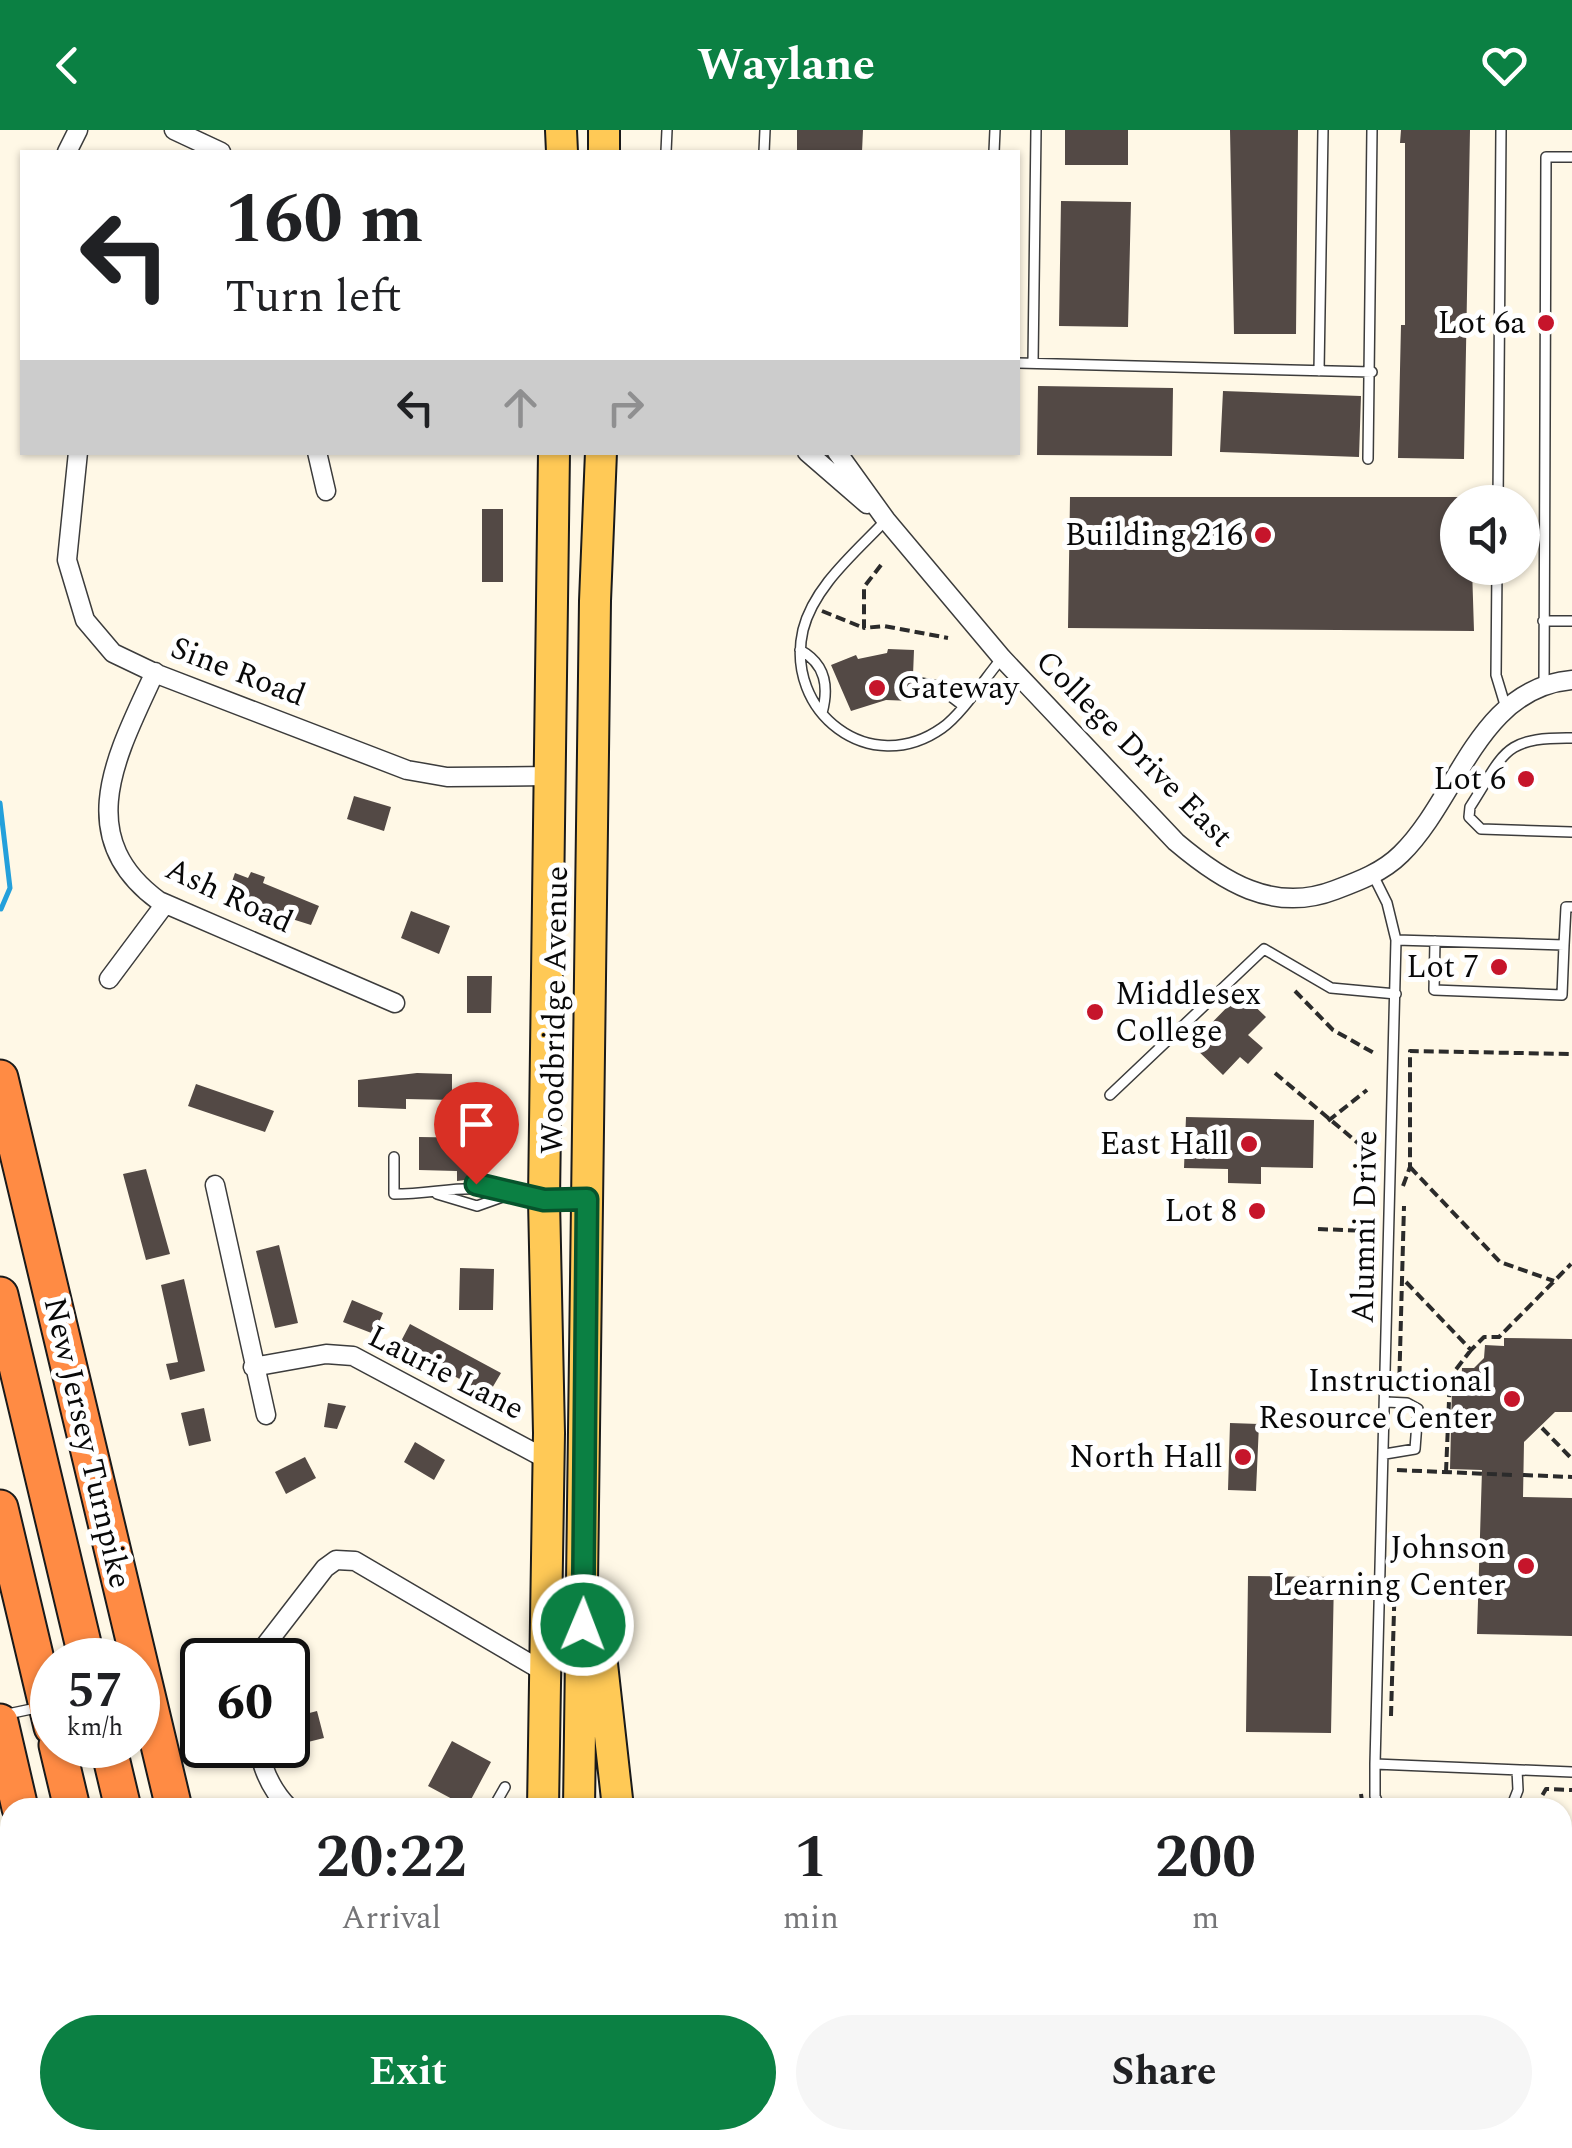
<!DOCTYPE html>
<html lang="en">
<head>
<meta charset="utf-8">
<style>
  body { margin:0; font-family:Spectral,serif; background:#f6f6f6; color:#202124; height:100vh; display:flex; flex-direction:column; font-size:38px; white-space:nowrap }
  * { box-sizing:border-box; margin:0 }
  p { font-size:32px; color:#757577 }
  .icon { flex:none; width:55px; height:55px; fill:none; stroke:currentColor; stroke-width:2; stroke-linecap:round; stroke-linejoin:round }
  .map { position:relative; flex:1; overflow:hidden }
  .sheet { position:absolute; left:0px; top:1668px; width:1572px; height:352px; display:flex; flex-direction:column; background:#fff; border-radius:30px 30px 0 0; box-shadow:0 2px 8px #0004 }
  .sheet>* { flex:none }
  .top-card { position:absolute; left:20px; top:20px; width:1000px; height:305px; border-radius:0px; box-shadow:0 2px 8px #0004; background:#fff; color:#202124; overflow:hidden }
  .controls { position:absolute; left:1440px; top:355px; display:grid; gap:20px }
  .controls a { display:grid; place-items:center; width:100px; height:100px; border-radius:50%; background:#fff; box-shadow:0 2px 8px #0004; font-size:50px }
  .speed { position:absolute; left:30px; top:1508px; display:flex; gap:20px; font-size:50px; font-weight:700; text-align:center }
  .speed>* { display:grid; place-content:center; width:130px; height:130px; border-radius:50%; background:#fff; box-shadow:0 2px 8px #0004; line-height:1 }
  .speed small { font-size:25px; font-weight:400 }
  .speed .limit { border:5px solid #111; border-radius:15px; background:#fff; color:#111 }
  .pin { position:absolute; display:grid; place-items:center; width:85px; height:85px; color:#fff; margin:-102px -42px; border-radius:50% 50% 50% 0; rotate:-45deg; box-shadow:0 0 10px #0007 }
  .pin .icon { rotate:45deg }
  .me { position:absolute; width:110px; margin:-55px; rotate:1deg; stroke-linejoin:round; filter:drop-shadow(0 0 8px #0008) }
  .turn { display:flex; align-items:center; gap:35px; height:210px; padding:0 40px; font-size:45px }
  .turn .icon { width:130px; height:130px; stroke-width:2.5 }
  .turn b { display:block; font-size:70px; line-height:85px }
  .lanes { display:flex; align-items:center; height:95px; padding:0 40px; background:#0003; justify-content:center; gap:50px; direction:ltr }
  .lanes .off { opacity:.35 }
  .eta { display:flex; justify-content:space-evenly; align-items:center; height:170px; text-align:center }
  .eta b { font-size:60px; font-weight:700; line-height:70px }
  .primary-button { display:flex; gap:20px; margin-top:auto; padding:20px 40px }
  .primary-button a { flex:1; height:115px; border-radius:60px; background:#0b8043; color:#fff; font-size:40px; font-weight:700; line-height:115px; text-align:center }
  .primary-button a+a { background:#f6f6f6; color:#202124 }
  header { display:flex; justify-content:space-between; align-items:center; height:130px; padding:0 40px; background:#0b8043; color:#fff; font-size:45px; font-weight:700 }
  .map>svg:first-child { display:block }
</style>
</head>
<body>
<header><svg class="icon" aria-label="back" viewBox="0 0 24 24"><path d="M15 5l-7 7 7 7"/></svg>Waylane<svg class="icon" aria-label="heart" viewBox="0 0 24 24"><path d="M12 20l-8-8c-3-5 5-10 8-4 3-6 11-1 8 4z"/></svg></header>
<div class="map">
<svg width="1572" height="2018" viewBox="0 0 1572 2018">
  <rect width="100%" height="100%" fill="#fff8e6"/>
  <!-- forest -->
  <path fill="#b7df8a" d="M0,1757L10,1799V2010H60L62,2018H0Z"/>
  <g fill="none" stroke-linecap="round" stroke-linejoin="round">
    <!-- stream -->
    <path stroke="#24a0db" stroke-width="5" d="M0,673L10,758L1,779"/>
  </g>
  <!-- building -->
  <path fill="#534945" d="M797,0H863L862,22H797Z
    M1065,0H1128V35H1065Z
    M1230,0H1298L1296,204H1234Z
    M1401,0H1470L1464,329L1398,328L1401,195H1405V13H1400Z
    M1061,71L1131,72L1128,197L1059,196Z
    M1038,256L1173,258L1172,326L1037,325Z
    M1223,261L1361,266L1359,327L1220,322Z
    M1070,367H1458V438H1472L1474,501L1068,498Z
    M482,379H503V452H482Z
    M888,519L914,520L912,571L886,570L851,581L831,535L856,525L858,529L887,523Z
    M354,666L391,677L384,701L347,689Z
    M251,742L265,747L263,753L319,776L311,795L235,771L237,766L228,763L235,743L248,748Z
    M411,781L450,796L439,824L401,808Z
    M467,846H492L491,883H467Z
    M1241,863L1266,887L1248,905L1263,918L1248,934L1240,927L1223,945L1191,914Z
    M417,943L452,944V970L406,969V979L358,977V950Z
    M196,954L274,981L265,1002L188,976Z
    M1186,987L1314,990L1313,1038L1261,1037V1054L1228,1053V1039L1184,1038Z
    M419,1007L482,1008L481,1048L457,1051V1041L419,1040Z
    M146,1039L170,1124L146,1130L123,1044Z
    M279,1115L298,1193L275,1198L256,1121Z
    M460,1138L494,1139L493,1180H459Z
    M184,1149L205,1241L170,1250L166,1234L178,1232L161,1155Z
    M352,1170L383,1183L374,1204L343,1192Z
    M410,1194L501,1243L488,1265L399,1215Z
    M1504,1208L1572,1209V1282H1555L1524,1312L1523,1367L1572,1368V1506L1477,1504L1482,1340L1450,1339L1452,1257H1461L1462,1238H1474L1484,1228L1485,1215L1504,1216Z
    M328,1273L346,1276L337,1299L324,1297Z
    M204,1278L211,1311L189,1316L181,1283Z
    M1230,1293L1259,1294L1256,1361L1228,1360Z
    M415,1312L445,1330L434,1350L404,1332Z
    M305,1327L316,1348L286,1364L275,1342Z
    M1248,1446L1334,1447L1331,1603L1246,1602Z
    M317,1581L324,1608L300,1614L294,1587Z
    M452,1611L491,1632L467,1677L428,1656Z"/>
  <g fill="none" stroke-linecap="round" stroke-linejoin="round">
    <!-- service casing -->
    <g stroke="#3c3c3c" stroke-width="12">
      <path id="service" d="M666,22L667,0
        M764,22L765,0
        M994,22L995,0
        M1018,233L1372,242
        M1033,233L1036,0
        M1319,241L1323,0
        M1368,329L1372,0
        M1498,372L1501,0
        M886,390C856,422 814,456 803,500C784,582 870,649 942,598C961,585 986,547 1002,528
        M1497,438L1496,545L1506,578
        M1543,491H1572
        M800,520C826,534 829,557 822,583
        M920,553L937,556L962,575
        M1544,556L1546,27H1572
        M1572,608C1502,607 1505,623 1470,677L1469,687L1481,699L1572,702
        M1373,745L1387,773L1396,810L1375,1634V1666L1380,1678
        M1396,810L1564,815L1562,865L1434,860L1435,811
        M1564,815L1566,777H1572
        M1110,965L1264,819L1331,858L1396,864
        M394,1027V1064C440,1064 465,1052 511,1064
        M437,1064L477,1076L511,1064L544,1070L579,1069
        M1385,1324L1415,1319L1418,1279L1407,1273L1386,1272
        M3,1585L41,1577
        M1375,1634L1572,1642
        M493,1678L505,1657
        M1511,1678L1518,1660L1517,1640
        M460,2010L478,2016
        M478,2010V2016L498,2018
        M390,2018L392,2010"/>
    </g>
    <!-- minor casing -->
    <g stroke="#3c3c3c" stroke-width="21">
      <path id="minor" d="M174,0L221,22
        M67,22L78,0
        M78,322L67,430L85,490L113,523L157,544L407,640L447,647L550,646
        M317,322L326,361
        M807,322L867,374
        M837,322L886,390L1002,528L1176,712C1222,751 1273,784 1335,760C1359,751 1383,742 1401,724C1459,667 1478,558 1572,550
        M155,542C118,623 70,706 159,771L395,873
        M109,849L165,774
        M215,1055L266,1285
        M253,1237L326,1224L353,1226L548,1330
        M254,1530L325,1438L336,1430L355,1431L546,1543
        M258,1615C262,1639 271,1660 289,1678"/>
    </g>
    <!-- tertiary casing -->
    <g stroke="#3c3c3c" stroke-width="26">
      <path id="tertiary" d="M828,2010L841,2018
        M877,2010L891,2018"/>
    </g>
    <!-- secondary casing -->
    <g stroke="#2b2b2b" stroke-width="31">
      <path id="secondary" d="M539,2018V2010
        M574,2018V2010"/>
    </g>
    <!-- primary casing -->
    <g stroke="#1a1a1a" stroke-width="34">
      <path id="primary" d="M561,0L562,22
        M604,22V0
        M599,1507L618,1678
        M543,1678L549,1303L544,1070L554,322
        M579,1678L595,471L601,322"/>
    </g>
    <!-- motorway casing -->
    <g stroke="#1a1a1a" stroke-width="39">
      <path id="motorway" d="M0,948L174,1678
        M0,1165L87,1530
        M0,1378L52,1597
        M0,1592L20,1678
        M57,1615L72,1678
        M108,1615L123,1678
        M100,2010L102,2018
        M151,2010L153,2018
        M202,2010L204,2018
        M253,2010L255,2018"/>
    </g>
    <!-- path -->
    <path stroke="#2b2b2b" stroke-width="4" stroke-dasharray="10 5" stroke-linecap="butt" d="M881,435L864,457V498L884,496L948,508
      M822,481L864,498
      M1295,861L1333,900L1374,923
      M1275,943L1365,1019
      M1328,991L1367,960
      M1410,1037L1500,1132L1554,1151
      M1403,1056L1410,1037V921L1572,924
      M1318,1099L1368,1101
      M1406,1152L1471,1220L1484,1207H1499L1571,1134
      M1399,1261L1404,1076
      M1542,1298L1572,1329
      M1397,1340L1513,1345
      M1446,1342L1450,1247L1471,1220
      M1523,1345L1572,1347
      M1391,1586L1395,1446
      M1361,1664L1363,1678
      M1535,1678L1546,1659L1572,1660
      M1562,1813H1572
      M1562,1971L1572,1979"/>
    <!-- service -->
    <use href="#service" stroke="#fff" stroke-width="9"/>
    <!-- minor -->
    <use href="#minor" stroke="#fff" stroke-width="18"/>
    <!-- tertiary -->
    <use href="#tertiary" stroke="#fff" stroke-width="22"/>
    <!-- secondary -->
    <use href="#secondary" stroke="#ffeda1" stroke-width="28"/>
    <!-- primary -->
    <use href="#primary" stroke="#ffc956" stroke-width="30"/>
    <!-- motorway -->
    <use href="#motorway" stroke="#ff8b44" stroke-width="35"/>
  </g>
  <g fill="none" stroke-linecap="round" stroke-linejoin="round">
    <!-- route casing -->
    <g stroke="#07532c" stroke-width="25">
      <path id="route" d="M476,1054L544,1070L587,1069L583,1495"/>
    </g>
    <!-- route -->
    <use href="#route" stroke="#0b8043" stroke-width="18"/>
  </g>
  <!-- markers -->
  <g fill="#c6152b" stroke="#fff" stroke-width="4">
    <circle cx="1546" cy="193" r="10"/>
    <circle cx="1263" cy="405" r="10"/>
    <circle cx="877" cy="558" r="10"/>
    <circle cx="1526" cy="649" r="10"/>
    <circle cx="1499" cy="837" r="10"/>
    <circle cx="1095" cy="882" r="10"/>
    <circle cx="1249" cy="1014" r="10"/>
    <circle cx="1257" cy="1081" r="10"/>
    <circle cx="1512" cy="1269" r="10"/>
    <circle cx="1243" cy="1327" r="10"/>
    <circle cx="1526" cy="1436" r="10"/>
  </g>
  <g text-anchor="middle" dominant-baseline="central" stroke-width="10" stroke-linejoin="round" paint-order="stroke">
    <!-- poi labels -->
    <g font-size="32" fill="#090909" stroke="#fff" text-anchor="end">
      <text x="1526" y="193">Lot 6a</text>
      <text x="1243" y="405">Building 216</text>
      <text x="897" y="558" text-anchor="start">Gateway</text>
      <text x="1506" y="649">Lot 6</text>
      <text x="1479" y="837">Lot 7</text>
      <text x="1115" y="864" text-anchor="start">Middlesex<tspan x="1115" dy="37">College</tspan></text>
      <text x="1229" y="1014">East Hall</text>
      <text x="1237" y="1081">Lot 8</text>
      <text x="1492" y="1251">Instructional<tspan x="1492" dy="37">Resource Center</tspan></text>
      <text x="1223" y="1327">North Hall</text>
      <text x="1506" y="1418">Johnson<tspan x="1506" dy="37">Learning Center</tspan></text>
    </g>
    <!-- street labels -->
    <g font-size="32" fill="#090909" stroke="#fff">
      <text transform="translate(238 542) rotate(21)">Sine Road</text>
      <text transform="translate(1134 619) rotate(45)">College Drive East</text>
      <text transform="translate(229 766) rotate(25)">Ash Road</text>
      <text transform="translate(555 880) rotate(-89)">Woodbridge Avenue</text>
      <text transform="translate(1365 1097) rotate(-89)">Alumni Drive</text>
      <text transform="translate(446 1243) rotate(27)">Laurie Lane</text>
      <text transform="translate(87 1313) rotate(77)">New Jersey Turnpike</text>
    </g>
  </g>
</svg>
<div class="controls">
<a><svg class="icon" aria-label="sound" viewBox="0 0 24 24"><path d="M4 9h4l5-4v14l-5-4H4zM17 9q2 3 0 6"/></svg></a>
</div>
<div class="speed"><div>57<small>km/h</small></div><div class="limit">60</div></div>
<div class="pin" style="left:476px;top:1054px;background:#d93025"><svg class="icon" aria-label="arrive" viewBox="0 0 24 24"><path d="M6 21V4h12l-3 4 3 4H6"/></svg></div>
<svg class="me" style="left:583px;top:1495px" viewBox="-20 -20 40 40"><circle r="17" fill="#0b8043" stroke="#fff" stroke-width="3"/><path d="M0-11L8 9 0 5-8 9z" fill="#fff"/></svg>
<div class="top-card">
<div class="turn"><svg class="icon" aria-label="left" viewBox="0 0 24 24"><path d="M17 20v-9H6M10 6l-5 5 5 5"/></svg><div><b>160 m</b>Turn left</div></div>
<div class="lanes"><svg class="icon" aria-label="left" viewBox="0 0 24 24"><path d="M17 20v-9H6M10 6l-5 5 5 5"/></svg><svg class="icon off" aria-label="ahead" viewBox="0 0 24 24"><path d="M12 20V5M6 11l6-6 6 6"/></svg><svg class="icon off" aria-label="right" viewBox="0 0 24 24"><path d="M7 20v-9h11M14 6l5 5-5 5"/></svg></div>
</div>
<section class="sheet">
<div class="eta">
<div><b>20:22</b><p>Arrival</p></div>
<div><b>1</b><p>min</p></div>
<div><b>200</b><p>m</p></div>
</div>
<div class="primary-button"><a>Exit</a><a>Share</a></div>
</section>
</div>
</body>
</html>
